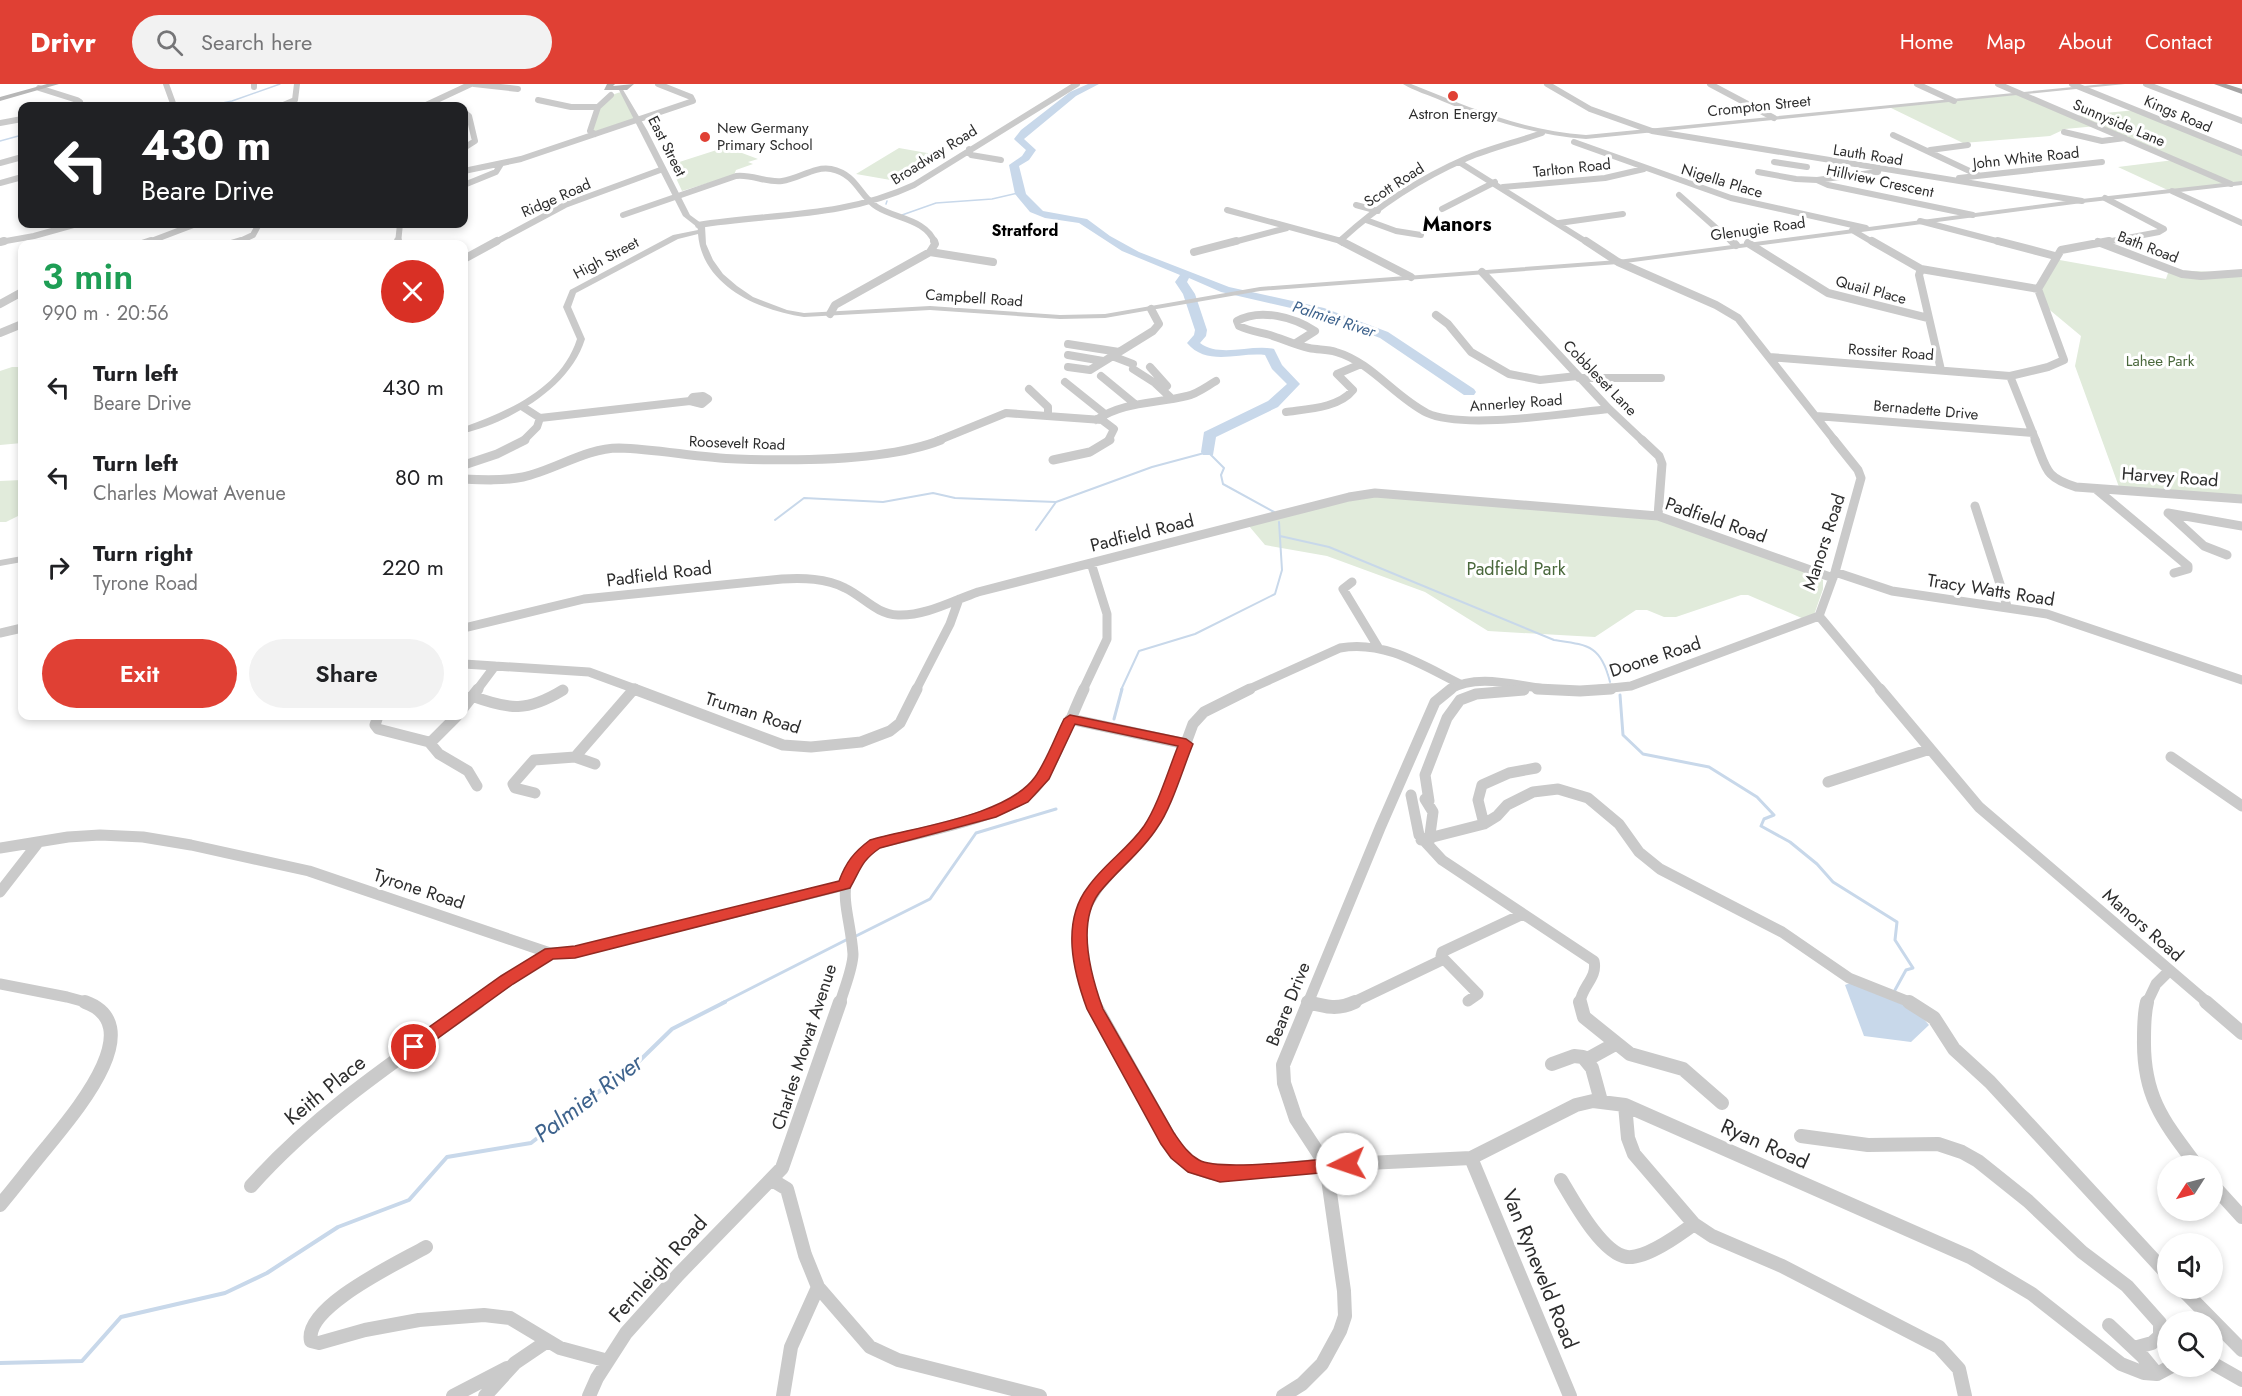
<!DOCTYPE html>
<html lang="en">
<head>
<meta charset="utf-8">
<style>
  body { margin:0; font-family:Jost,sans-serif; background:#f2f2f2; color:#202124; height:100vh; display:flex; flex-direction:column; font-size:22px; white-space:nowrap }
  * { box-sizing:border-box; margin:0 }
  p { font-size:20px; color:#757577 }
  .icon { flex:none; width:33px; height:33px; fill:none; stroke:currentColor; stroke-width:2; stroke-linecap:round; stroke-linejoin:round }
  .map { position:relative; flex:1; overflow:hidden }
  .drawer { position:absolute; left:18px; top:156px; width:450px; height:480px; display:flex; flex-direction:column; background:#fff; border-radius:12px; box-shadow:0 3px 9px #0003 }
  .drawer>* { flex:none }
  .hud { position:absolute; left:18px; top:18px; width:450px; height:126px; border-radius:12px; box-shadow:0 3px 9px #0003; background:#202124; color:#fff; overflow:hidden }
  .needle { width:39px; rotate:234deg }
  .controls { position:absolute; left:2157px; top:1071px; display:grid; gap:12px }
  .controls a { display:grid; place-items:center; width:66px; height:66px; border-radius:50%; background:#fff; box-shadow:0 3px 9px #0003; font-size:30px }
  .pin { position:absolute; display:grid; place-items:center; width:51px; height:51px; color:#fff; margin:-26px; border:3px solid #fff; border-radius:50%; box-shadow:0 2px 6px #0007 }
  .me { position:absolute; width:66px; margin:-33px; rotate:266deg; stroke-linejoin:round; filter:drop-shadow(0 0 4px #0008) }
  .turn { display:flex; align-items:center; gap:21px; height:126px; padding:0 24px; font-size:27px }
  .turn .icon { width:78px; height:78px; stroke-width:2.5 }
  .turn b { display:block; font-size:42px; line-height:51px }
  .round { display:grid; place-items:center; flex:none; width:63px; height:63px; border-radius:32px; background:#f2f2f2 }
  .overview { display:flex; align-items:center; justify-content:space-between; height:102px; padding:0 24px }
  h1 { font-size:36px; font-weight:600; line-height:45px; color:#1e9e55 }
  .action { display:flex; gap:12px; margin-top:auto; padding:12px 24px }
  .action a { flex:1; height:69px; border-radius:36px; background:#e04034; color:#fff; font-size:24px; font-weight:600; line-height:69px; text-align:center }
  .action a+a { background:#f2f2f2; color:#202124 }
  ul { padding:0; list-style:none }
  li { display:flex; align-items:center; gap:18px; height:90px; padding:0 24px }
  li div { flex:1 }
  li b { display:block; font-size:22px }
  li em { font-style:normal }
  header { display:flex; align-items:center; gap:36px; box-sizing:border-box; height:84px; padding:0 30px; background:#e04034; color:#fff }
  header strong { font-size:28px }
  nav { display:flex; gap:33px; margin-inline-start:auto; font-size:21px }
  .search { width:420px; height:54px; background:#f2f2f2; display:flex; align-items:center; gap:15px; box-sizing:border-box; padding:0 21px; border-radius:33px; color:#757577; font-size:22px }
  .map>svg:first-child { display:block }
</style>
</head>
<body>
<header>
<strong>Drivr</strong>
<div class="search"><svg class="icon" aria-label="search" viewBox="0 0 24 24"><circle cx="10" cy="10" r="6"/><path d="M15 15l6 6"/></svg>Search here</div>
<nav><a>Home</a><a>Map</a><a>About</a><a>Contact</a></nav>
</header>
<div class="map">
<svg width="2242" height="1312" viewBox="0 0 2242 1312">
  <rect width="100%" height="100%" fill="#fff"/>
  <!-- green -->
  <path fill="#e1ebdb" d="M622,8L639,36L590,49C596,31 601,11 622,8Z
    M2022,10L2074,32L2136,26L2242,70V99L2172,108L2118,83L2174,76L2097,42L2065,45L2050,52L1963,59L1889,23Z
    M726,63L758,75L748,78L753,80L736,86L734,91L682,107L670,81Z
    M899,64L944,72L902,98L856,90Z
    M2054,175L2166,195L2169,186L2242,189V411L2119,403L2075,282L2081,252L2045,222L2038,203Z
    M12,283H22V359L0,361V287Z
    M22,396V430L6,438H0V397Z
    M1376,412L1660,433L1819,493L1823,496V505L1814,531L1804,535L1748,511H1741L1676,533H1664L1647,526H1636L1595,553L1488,547L1425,508L1327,472L1265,461L1249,442L1350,415Z"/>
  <!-- water -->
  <path fill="#c8d8ea" d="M1853,898C1880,909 1910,918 1929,941L1911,958L1864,952L1845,901Z"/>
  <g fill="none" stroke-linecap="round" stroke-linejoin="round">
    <!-- stream-far3 -->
    <path stroke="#c8d8ea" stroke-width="1.5" d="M208,22L232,17L280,0
      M0,57L22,51
      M886,120L887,117
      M902,131L936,119L992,115L1018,109"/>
    <!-- stream-far2 -->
    <path stroke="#c8d8ea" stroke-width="2" d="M775,436L804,414L883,418L933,409L955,414L1056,418L1152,383L1208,368L1224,384L1221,391L1223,400L1274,428
      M1036,446L1056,418
      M1280,452L1329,463L1554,556C1588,561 1601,561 1610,598
      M1121,606L1139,567L1195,550L1275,510L1282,486L1279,438"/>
    <!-- stream-far1 -->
    <path stroke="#c8d8ea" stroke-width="3" d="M1620,611L1623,651L1643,670L1709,683L1757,713L1774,731L1764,735L1761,742L1790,758L1817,780L1833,798L1897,838L1895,856L1913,884L1906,886L1895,906
      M1114,635L1122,605
      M854,853L930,815L976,749L1056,725
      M722,919L848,855"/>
    <!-- stream -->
    <path stroke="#c8d8ea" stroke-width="4" d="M0,1279L82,1277L121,1233L225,1209L267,1189L338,1143L409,1116L447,1073L531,1059L578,1022L630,986L672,945L725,918"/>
    <!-- river -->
    <path fill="#c8d8ea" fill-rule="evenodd" d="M1088,0H1099L1076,12L1024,55L1036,66L1029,76L1019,82L1026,110L1043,127L1087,135L1110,152L1139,168L1229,203L1324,224L1388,248L1474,305L1476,308L1474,311H1464L1380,254L1317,230L1221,208L1189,194L1187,198L1195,210L1207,246L1206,252L1200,259C1220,274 1251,260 1274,265L1282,281L1300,300L1278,323L1216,353L1213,371H1203L1201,368L1204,348L1268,317L1287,300L1272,285L1265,271C1239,268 1207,283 1187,259L1194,251L1195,246L1183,210L1175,198L1180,191L1122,167L1079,139L1045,134L1030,128L1015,110L1009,81L1022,72L1026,66L1016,57L1014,55L1021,46L1070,8Z"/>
    <!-- minor-far4 -->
    <path stroke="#cacaca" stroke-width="6" d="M166,0L174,22
      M254,0V3
      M474,0L518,5
      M1547,0L1590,25L1652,47L2082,117
      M1710,0L1774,34
      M1917,0L1954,17
      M1998,0L2231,100
      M2072,0L2242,69
      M2146,0L2242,37
      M39,4L77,16L80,18L76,22
      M538,16L571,23H598
      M281,22L295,16L297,0
      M424,22L471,0
      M464,28L469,32L475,57L464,64
      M0,39L22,35
      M2064,48L2102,57L2125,54
      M595,50L590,47L598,23L611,11
      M1893,51L1978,91
      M1574,58L1731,114L1866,144
      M969,65L971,71L1001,76
      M1930,66L1968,61
      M1459,78L1588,159
      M1774,78L1807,83
      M0,79L22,73
      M464,87L521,75L693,17L691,13L658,0
      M1758,88L1796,95L1817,96
      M1878,88L1817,96L1828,101L1973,131
      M1959,94L2102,78
      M0,99L22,93
      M464,101L496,88L501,80
      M1503,103L1605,94L1644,85
      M2172,107L2242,139
      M1679,111L1733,159
      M1356,121L1378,127
      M1442,125L1495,98
      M1227,126L1341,157
      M623,131L736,92C752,90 766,99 782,97C799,95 814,82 831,85C858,91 858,111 877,123C896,135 926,135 935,159
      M1366,136L1396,147L1421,151
      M1920,137L2004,159
      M1559,139L1623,130
      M342,140H347
      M698,141C774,129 843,134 914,101L1077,0
      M1852,146L1874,159
      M0,158L34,152L77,140
      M146,159L196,140
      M236,159L253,151L259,140
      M398,159L400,140
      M494,159L565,121L663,85
      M1230,159L1287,144
      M1343,159L1342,155C1378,122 1421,94 1467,74C1491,64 1517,58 1542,49
      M2101,159L2159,148L2164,145L2105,114"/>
    <!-- minor-far3 -->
    <path stroke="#cacaca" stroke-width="8" d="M1341,157L1411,193
      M1586,157L1618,178L1716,221L1738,234L1835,357
      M1732,157L1736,161
      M1872,157L1921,185L1919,191L1941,286
      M1998,157L2055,172
      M0,158L4,157
      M2098,158L2182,190L2201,192L2242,189
      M1748,159L1828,209L1928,234
      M142,160L151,157
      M231,160L241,157
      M398,160V157
      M930,168L993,178
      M1194,168L1236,157
      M464,175L497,157
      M1921,185L2038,205
      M1482,188L1609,325L1643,357
      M0,220L22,208
      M830,230L835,221L930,168L935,160L934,157
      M1436,231L1448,240L1471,268L1509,290L1540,296L1577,292
      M0,249L22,240
      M1296,259L1315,247C1294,233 1260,224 1237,237L1239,242C1249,247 1259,248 1270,251C1283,255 1295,261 1309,264C1318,266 1327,265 1336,268C1371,278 1395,313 1427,329C1463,346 1567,329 1609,325
      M1068,260L1119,268
      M1068,271L1103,277
      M1112,272L1133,280
      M1769,273L2010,292
      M1068,283L1090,286L1153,247L1159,240L1151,225
      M1150,283L1167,302
      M1133,285L1155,299L1171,314
      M1101,292L1135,320
      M1579,294H1661
      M1065,298L1105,330
      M1029,305L1048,323V332
      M703,312L708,315L702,320L690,317L693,313Z
      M523,323L540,334L690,317
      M1286,328C1307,325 1339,324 1353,306L1337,290L1361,280
      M1816,332L2033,349
      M1096,336C1124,317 1155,320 1187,312C1197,310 1207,302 1216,297
      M523,357L537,343L540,334
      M937,357L1006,329L1102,336L1114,345L1108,357
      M2036,357L2010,292L2048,283L2064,276L2038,205L2061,166L2109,157"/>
    <!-- minor-far2 -->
    <path stroke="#cacaca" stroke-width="9" d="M1642,356L1659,372L1662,380L1658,432
      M2035,356C2047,385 2044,393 2076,403L2242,415
      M1053,376L1090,368L1110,356
      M464,381L497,370L525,356
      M464,395C483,396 504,397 523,393C555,386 586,364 619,364C659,365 698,374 737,375C795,377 888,377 941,356
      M2096,405L2188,482V485L2174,489
      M1975,422L2007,522
      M2227,471L2204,462L2168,429L2242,442
      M1835,488L1892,507L2047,530L2242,596
      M1352,498L1343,505L1378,563
      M1819,532L1835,488L1861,394L1858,386L1834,356
      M1819,532L1881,606
      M464,544L584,515L782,495C803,494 826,494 845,504C864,513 876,530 898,531C926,532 952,517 978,508L1349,413L1375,409L1658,432L1833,494
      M0,549L22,544
      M464,580L589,588L638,606
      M477,606L495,582
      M632,606L635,604
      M916,606L950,540L959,515
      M1083,606L1107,555V530L1091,479
      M1247,606L1340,564C1384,556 1422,581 1460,600
      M1449,606C1481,587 1523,605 1558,606
      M1520,606H1524
      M1592,606L1631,602L1819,532"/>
    <!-- minor-far1 -->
    <path stroke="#cacaca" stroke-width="11" d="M634,605L783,661L811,663L861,658L890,647L900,639L917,605
      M1537,605L1580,607L1611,605
      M1880,605L1979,723L2208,919
      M472,612C510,626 527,628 563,606
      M464,623L478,605
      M378,632L375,641L378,645L429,658L439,670L468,687L477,702
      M1070,635L1186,660
      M430,659L457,632
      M575,673L634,605
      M2171,673L2242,722
      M1828,698L1930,665
      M535,709L515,704L513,700L534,676L575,673L595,680
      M1411,711L1419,751L1442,776L1594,877C1598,894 1581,903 1580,919
      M1425,715L1433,728L1429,758
      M1429,717L1425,691L1447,634L1460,616L1476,610L1524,606
      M1484,740L1478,716L1482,701L1509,689L1536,684
      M1421,756L1484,740L1497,732L1507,721L1533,708L1558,705L1588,714L1619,740L1639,768L1660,785L1782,848L1849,894L1912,919
      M0,764L68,753L100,751L143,753L191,761L309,787L550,869L575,868L845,801
      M0,808L38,759
      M0,900L67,913L89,919
      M1468,917L1478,910L1441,872L1442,868L1523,830
      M1308,918L1314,919
      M476,919L550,869
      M840,919C844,905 853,884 853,870C850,823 828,793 875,760C913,750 1012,732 1035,704C1053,684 1071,632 1084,605
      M1093,919L1080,869L1082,835L1088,819L1098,803L1152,742L1169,705L1193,640L1204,628L1250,605
      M1308,919L1380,744L1435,618L1451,605
      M1352,919L1444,875
      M2147,919L2156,900L2169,887"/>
    <!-- minor -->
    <path stroke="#cacaca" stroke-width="14" d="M1093,918L1178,1069L1194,1083L1212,1089L1234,1090L1326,1081L1471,1074L1576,1021L1593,1017L1625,1021L1970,1173L2032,1210L2121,1280L2144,1289L2157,1290
      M1308,918C1326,923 1338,926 1355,918
      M1580,918L1584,933L1630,970L1683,985L1722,1019
      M1909,918L1934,934L1954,965L1990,998L2168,1191
      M2147,918C2144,930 2144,943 2144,955C2143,1013 2164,1038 2197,1082
      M2206,918L2242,949
      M1586,976L1615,960
      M1552,980L1574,972L1583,973L1592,984L1601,1017
      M1625,1021L1628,1054L1634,1070L1694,1140L1712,1152L1782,1182L1939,1263L1959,1285L1965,1312
      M1801,1052L1868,1061L1938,1060L1962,1068L1978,1077L2028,1117L2082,1168L2127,1202L2160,1239V1252L2152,1259L2134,1264
      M1471,1074L1570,1312
      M772,1096L787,1105L805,1171L818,1203L870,1263L898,1276L1040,1312
      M1561,1096C1573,1116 1602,1170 1627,1173C1646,1175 1679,1151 1694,1140
      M2212,1100L2242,1133
      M251,1102C317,1028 398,975 478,918
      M0,1121C16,1102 31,1082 47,1063C70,1034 152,942 85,918
      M426,1163C400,1178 303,1223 311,1257L319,1259L365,1246L419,1236L484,1231L510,1234L560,1264L608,1277
      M2181,1204L2242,1266
      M2109,1241L2143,1273L2157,1290
      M2212,1279L2242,1296
      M2157,1290L2172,1282
      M453,1312L507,1284
      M485,1312L515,1279L546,1258
      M589,1312L597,1294L626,1249L678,1191L782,1084L840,918
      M783,1312L791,1263L818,1203
      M1283,1312L1302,1300L1322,1280L1340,1247L1345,1232L1344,1207L1326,1081L1296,1035L1284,999L1283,981L1309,918"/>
    <!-- tertiary -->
    <path fill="#cacaca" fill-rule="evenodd" d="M1403,0H1411C1469,23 1523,47 1586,51L2104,0H2125L1586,55C1535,51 1489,36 1442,17C1429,11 1414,7 1403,0Z
      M618,4H622L647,46L690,131L705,142L706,160L713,176L723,190L737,202L753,213L787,226L804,229L930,222L1060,231L1105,230L1260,203L1618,176L2082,115L2242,97V101L2082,119L1618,180L1260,207L1105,234L1060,235L930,226L804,233C760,227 702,202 698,150L678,155L576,209L571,223L585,255C570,304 510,338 464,349V343C508,327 561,305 577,255L563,223L570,206L673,151L698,146L697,143L683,132Z
      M22,472V478L0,482V476Z"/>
    <!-- secondary -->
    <path fill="#b7b7b7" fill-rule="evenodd" d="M47,0H59L0,17V13Z
      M607,0H615L613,2L634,0L627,6H604Z"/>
    <!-- primary -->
    <path fill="#a5a5a5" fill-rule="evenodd" d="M2214,0H2226L2242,5V10Z"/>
  </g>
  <!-- route -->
  <path fill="#e04034" stroke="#922a22" stroke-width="1.5" d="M1070,631L1186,655L1193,660C1183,684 1172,723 1157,744C1141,769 1117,786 1099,809C1076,840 1091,892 1103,925L1174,1049C1181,1059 1188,1070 1199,1076C1220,1088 1318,1075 1347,1073L1353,1075L1356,1080L1353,1086L1220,1098L1188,1088L1171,1074L1161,1060L1087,925C1073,887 1061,838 1088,803C1104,780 1128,765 1144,742C1158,721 1168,687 1178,662L1075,640L1049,695L1028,718L996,733L880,764C861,777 861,785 850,804L575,874L553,875L513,900L420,967L414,969L408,967L406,963L408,958L501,892L545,865L575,862L839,797C846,778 854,768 870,756C915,743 1007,732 1035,693C1047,676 1055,653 1064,635Z"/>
  <!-- markers -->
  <g fill="#e04034" stroke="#fff" stroke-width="2">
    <circle cx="1453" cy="12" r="6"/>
    <circle cx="705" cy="53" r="6"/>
  </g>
  <g text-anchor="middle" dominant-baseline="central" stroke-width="6" stroke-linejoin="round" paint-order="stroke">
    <!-- far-street labels -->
    <g font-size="15" fill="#2d2d2d" stroke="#fff">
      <text transform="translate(1759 22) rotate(-6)">Crompton Street</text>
      <text transform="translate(2178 30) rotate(23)">Kings Road</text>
      <text transform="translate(2119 39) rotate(23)">Sunnyside Lane</text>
      <text transform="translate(667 62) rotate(63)">East Street</text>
      <text transform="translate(934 71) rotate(-32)">Broadway Road</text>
      <text transform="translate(1868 71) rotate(9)">Lauth Road</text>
      <text transform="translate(2026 74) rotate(-6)">John White Road</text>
      <text transform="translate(1572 84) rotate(-6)">Tarlton Road</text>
      <text transform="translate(1722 97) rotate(17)">Nigella Place</text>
      <text transform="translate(1880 97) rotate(12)">Hillview Crescent</text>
      <text transform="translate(1394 101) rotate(-33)">Scott Road</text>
      <text transform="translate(556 114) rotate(-24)">Ridge Road</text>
      <text transform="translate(1758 145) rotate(-8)">Glenugie Road</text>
      <text transform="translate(2148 163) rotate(21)">Bath Road</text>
      <text transform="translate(606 174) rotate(-28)">High Street</text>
      <text transform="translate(1871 206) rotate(15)">Quail Place</text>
      <text transform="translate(974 214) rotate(4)">Campbell Road</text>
      <text transform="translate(1891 268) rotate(4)">Rossiter Road</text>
      <text transform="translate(1600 294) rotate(46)">Cobbleset Lane</text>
      <text transform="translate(1516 319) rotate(-4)">Annerley Road</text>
      <text transform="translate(1926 326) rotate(5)">Bernadette Drive</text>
      <text transform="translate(737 359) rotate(2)">Roosevelt Road</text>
    </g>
    <!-- far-poi labels -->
    <g font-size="15" fill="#2d2d2d" stroke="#fff">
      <text x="1453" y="30">Astron Energy</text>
      <text x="717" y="44" text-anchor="start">New Germany<tspan x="717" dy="17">Primary School</tspan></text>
    </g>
    <!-- far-park labels -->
    <g font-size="15" fill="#4a683c" stroke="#fff">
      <text x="2160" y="277">Lahee Park</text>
    </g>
    <!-- far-neighbourhood labels -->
    <g font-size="16" font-weight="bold" fill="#000" stroke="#fff">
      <text x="1025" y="146">Stratford</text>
    </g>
    <!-- far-water labels -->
    <g font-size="16" font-style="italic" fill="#3e638d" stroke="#fff">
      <text transform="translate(1334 235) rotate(18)">Palmiet River</text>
    </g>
    <!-- street labels -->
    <g font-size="18" fill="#2d2d2d" stroke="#fff">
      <text transform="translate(2170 393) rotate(4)">Harvey Road</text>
      <text transform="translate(1716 436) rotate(19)">Padfield Road</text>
      <text transform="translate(1142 449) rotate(-14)">Padfield Road</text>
      <text transform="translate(1824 458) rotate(-72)">Manors Road</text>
      <text transform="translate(659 490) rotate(-7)">Padfield Road</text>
      <text transform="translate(1991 506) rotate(9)">Tracy Watts Road</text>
      <text transform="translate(1655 573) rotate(-18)">Doone Road</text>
      <text transform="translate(753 629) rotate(18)">Truman Road</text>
      <text transform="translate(419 805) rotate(18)">Tyrone Road</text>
      <text transform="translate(2143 841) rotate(41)">Manors Road</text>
      <text transform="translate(1288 920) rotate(-68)">Beare Drive</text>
      <text transform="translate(804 963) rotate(-72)">Charles Mowat Avenue</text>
    </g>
    <!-- park labels -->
    <g font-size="18" fill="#4a683c" stroke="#fff">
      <text x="1516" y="485">Padfield Park</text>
    </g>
    <!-- far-district labels -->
    <g font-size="20" font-weight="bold" fill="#000" stroke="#fff">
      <text x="1457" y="140">Manors</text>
    </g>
    <!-- near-street labels -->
    <g font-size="21" fill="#2d2d2d" stroke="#fff">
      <text transform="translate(325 1006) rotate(-39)">Keith Place</text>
      <text transform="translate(1765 1060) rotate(24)">Ryan Road</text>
      <text transform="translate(658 1185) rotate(-48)">Fernleigh Road</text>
      <text transform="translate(1540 1185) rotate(68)">Van Ryneveld Road</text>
    </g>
    <!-- near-water labels -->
    <g font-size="24" font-style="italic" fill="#3e638d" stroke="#fff">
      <text transform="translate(588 1014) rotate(-37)">Palmiet River</text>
    </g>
  </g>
</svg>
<div class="controls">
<a><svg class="needle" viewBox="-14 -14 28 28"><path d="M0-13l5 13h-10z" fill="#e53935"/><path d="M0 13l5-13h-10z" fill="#757577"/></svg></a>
<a><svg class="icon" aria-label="sound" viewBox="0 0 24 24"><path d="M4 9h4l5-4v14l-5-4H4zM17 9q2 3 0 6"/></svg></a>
<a><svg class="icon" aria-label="search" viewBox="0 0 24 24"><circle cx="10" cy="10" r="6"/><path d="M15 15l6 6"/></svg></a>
</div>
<div class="pin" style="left:414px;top:963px;background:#d93025"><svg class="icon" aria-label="arrive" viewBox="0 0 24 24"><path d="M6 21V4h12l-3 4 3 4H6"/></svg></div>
<svg class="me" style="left:1347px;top:1080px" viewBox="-20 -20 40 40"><circle r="19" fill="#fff"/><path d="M0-13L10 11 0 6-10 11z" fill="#e04034"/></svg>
<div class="hud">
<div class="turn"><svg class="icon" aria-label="left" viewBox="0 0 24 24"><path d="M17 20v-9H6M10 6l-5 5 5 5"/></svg><div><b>430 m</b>Beare Drive</div></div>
</div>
<section class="drawer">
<div class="overview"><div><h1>3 min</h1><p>990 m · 20:56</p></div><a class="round" style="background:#d93025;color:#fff"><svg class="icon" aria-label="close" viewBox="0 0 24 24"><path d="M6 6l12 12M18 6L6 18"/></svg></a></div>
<ul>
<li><svg class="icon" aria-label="left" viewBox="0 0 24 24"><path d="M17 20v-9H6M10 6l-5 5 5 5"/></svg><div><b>Turn left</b><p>Beare Drive</p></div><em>430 m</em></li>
<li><svg class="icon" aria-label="left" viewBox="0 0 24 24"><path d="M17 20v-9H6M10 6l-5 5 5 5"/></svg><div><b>Turn left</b><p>Charles Mowat Avenue</p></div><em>80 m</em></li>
<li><svg class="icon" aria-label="right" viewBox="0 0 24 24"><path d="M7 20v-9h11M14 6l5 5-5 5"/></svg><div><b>Turn right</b><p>Tyrone Road</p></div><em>220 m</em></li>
</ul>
<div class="action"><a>Exit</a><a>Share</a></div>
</section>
</div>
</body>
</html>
